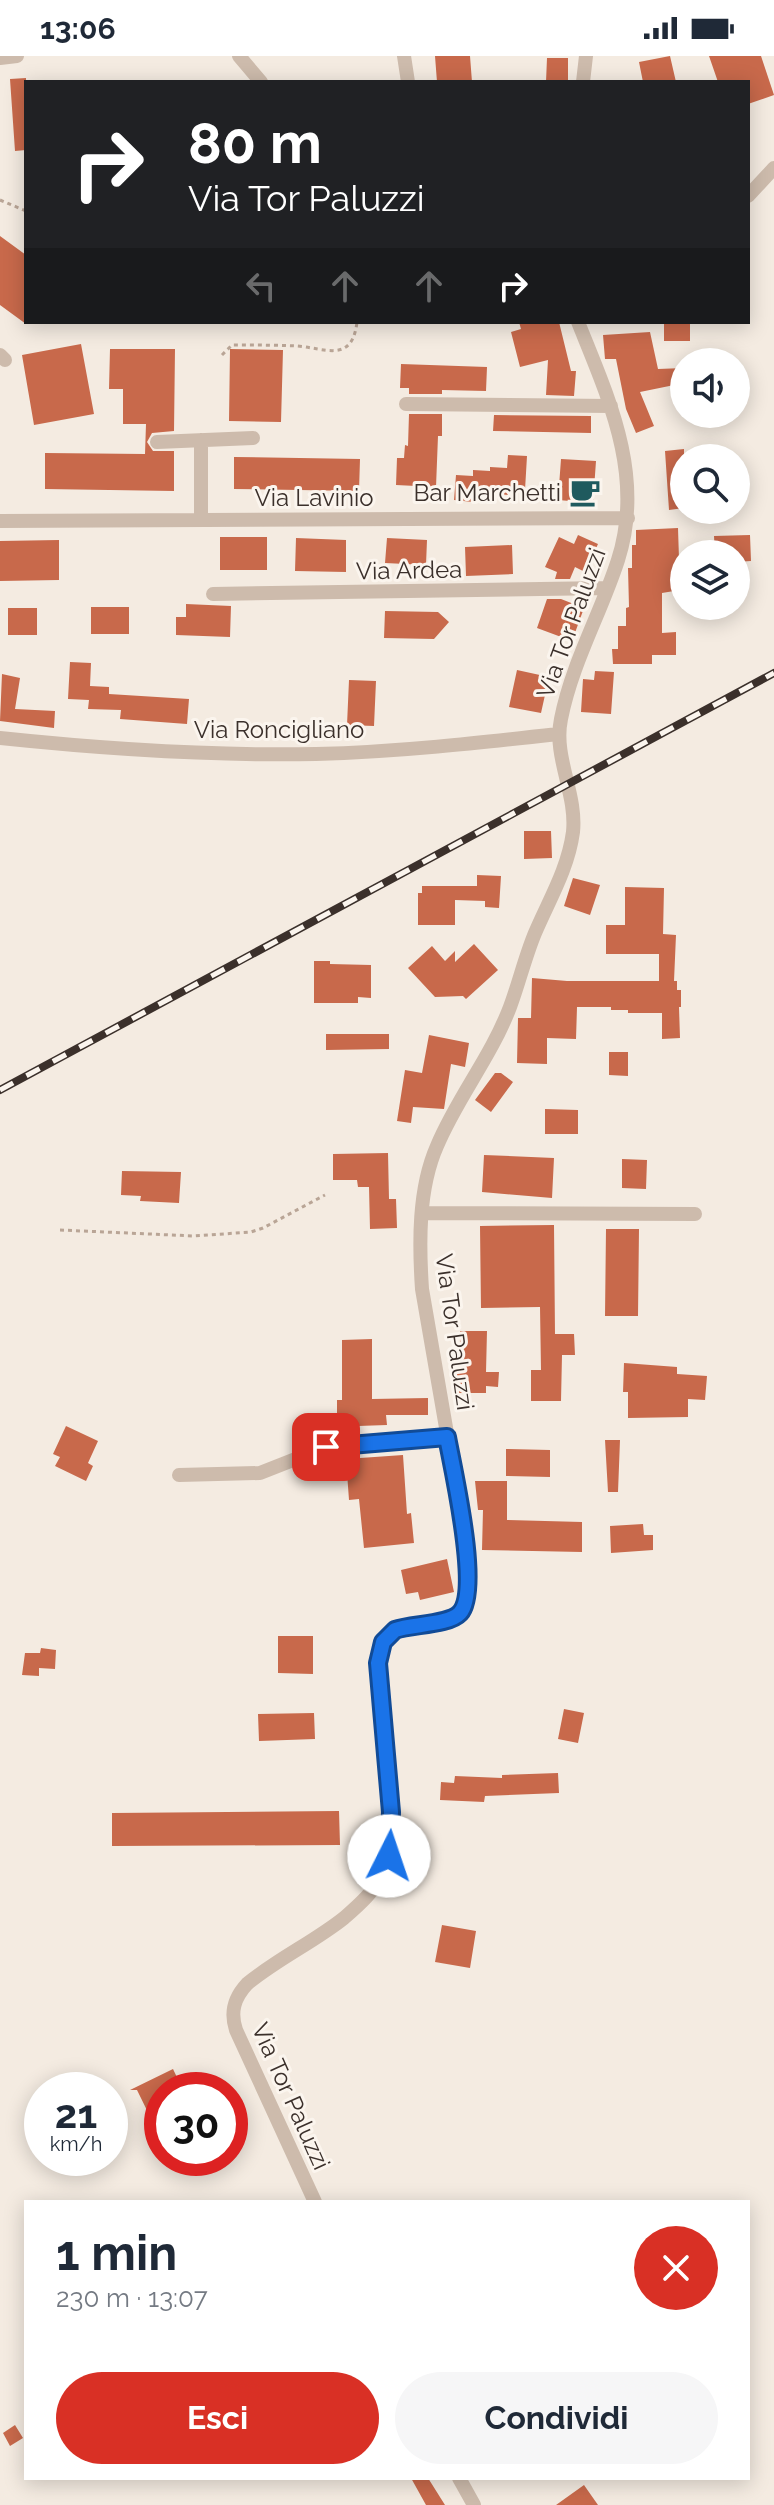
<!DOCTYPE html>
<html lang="it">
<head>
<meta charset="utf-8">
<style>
  body { margin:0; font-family:Raleway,sans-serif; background:#f6f6f7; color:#1f2937; height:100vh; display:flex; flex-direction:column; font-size:30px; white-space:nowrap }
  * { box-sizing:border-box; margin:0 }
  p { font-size:26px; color:#747a83 }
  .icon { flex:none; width:44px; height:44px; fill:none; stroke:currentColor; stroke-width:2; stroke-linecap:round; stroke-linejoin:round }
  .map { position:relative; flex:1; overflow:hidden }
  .sheet { position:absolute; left:24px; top:2144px; width:726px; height:280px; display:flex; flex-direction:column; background:#fff; border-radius:0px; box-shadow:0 4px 20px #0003 }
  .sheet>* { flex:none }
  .hud { position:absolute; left:24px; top:24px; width:726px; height:244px; border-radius:0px; box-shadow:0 4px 20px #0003; background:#202124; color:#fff; overflow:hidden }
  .tools { position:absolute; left:670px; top:292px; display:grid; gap:16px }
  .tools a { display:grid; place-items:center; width:80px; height:80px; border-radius:50%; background:#fff; box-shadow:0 4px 20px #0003; font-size:40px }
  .speed { position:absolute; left:24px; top:2016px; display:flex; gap:16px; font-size:40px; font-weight:700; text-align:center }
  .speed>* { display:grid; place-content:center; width:104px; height:104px; border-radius:50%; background:#fff; box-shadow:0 4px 20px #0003; line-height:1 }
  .speed small { font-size:20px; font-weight:400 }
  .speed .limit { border:12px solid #d22; background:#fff; color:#111 }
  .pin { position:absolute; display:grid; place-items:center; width:68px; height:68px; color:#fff; margin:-34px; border-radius:16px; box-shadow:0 4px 12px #0006 }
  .me { position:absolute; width:88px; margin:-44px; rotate:4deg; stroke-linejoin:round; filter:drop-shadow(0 0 6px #0008) }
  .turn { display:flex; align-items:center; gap:28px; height:168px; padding:0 32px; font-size:36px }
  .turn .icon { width:104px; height:104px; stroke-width:2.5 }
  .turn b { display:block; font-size:56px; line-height:68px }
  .lanes { display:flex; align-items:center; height:76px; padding:0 32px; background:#0003; justify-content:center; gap:40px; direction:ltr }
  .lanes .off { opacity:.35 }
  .round { display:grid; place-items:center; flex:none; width:84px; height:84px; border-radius:42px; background:#f6f6f7 }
  .summary { display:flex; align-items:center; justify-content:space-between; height:136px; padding:0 32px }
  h1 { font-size:48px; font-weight:700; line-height:60px }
  .cta { display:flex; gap:16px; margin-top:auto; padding:16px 32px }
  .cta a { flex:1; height:92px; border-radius:48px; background:#d93025; color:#fff; font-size:32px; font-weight:700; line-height:92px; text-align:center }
  .cta a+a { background:#f6f6f7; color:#1f2937 }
  .status { display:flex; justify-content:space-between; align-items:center; height:56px; padding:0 40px; background:#fff; direction:ltr }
  .status svg { height:22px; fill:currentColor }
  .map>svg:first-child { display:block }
</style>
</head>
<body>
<div class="status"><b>13:06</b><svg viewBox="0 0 49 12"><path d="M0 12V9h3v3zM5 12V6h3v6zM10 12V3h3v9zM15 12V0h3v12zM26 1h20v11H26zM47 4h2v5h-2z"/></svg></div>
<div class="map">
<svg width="774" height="2449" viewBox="0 0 774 2449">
  <rect width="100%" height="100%" fill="#f4ebe1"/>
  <!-- building -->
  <path fill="#c8694b" d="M435,0H470L472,26H437Z
    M670,0L676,26H643L639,6Z
    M709,0H761L774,39L748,48V26H718Z
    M547,2H568V26H546Z
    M26,22V94L15,95L10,23Z
    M0,180L26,199V268L0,249Z
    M519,266H559L571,315H576L574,340L546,339L548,304L520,311L511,276L521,273Z
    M664,266H690V285H664Z
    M650,276L658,313L684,312V327L640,336L654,370L636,377L626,353L616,303H605L603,279Z
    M81,288L94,358L34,369L22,299Z
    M110,293H175L174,375L152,377L147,386L153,395H174V435L45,433V397L145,398L146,368H123V333H109Z
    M230,293L283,294L281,366L229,365Z
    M401,308L487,311L486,335L442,334V338H409V332H400Z
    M409,358H442V380H438L436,431L396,429L397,402H404L405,389L408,390Z
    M494,359L591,360V377L493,375Z
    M684,393V452L669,454L665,395Z
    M508,399L527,400L525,434L509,433L508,439L490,437V443L474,442L473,446L454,444L456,419L473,420V414L490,415V411L507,412Z
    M234,401L360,403L359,435L234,433Z
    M561,403L596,405L593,447L558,444Z
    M678,472L680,534L662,537V577L676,576V599H652V608H613L612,593H618V570H626V552L629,551L628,512H632V489H636V474Z
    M578,479L598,488L585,516L575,511L570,523H555L557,516L545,511L559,481L574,488Z
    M750,479L751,505L736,506V498H715L714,480Z
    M220,481H267V514H220Z
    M296,482L346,484V516L295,515Z
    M387,482L427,484L426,509L385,507Z
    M59,484V524L0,525V485Z
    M512,489L513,518L466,520L465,491Z
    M547,543H561L584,552L572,585L537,572Z
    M186,548L231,550L230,581L176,579V561H186Z
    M91,551H129V578H91Z
    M8,552H37V579H8Z
    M385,555L438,556L449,566L434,583L384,582Z
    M70,606L91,607L90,630L109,631V638L189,643L187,668L120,663L121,654L88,653L89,644L68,643Z
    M517,614L549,621L541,657L509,651Z
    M595,615L614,616L611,658L581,656L583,623L594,624Z
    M2,618L20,622L15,653L55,655L54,672L0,665Z
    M349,624L376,625L374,670L347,669Z
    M524,775H551L552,802L524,803Z
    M477,819L501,820L499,852L485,851V845L455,844V869H418V837H422V830H477Z
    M573,822L600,829L590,859L564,850Z
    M625,831L664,832L663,878L676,879L674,925H677V934H681V951H679L680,982L662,983V957H628V954H611V951H577L576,983L547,982V1008L517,1007L518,962H531L532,922L567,925H659V898H606V869H625Z
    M474,888L498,914L466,943L463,940L435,941L408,912L432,890L445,905L455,895V906Z
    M314,905H330V908L371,909V942L358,941V947H314Z
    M326,978H389V993L326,994Z
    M429,979L469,987L465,1011L451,1008L444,1053L413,1051L411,1067L397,1065L405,1014L422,1017Z
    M609,996H628V1020L609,1019Z
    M495,1017H501L513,1026L491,1056L475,1044Z
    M545,1053L578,1054V1078H545Z
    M388,1097L389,1143H396L397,1172L370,1173L369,1131H358L357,1124H333V1098Z
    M484,1099L554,1102L552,1142L482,1136Z
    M622,1103L647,1104L646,1133L622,1132Z
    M122,1115L181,1116L179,1147L140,1145L141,1140L121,1139Z
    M554,1169L555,1278H574L575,1299H562L561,1345H531V1314H541L540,1251L481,1252L480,1170Z
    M606,1173H639L638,1260H605Z
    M460,1275H487L486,1316H499L498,1331L486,1330V1337H457V1315H460Z
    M372,1283V1343L428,1342V1359H386L387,1369L358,1370V1366H337V1344H342V1284Z
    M624,1307L677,1311V1318L707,1320L705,1344L688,1343V1361L628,1362V1336H623Z
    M66,1370L98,1385L88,1407L93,1410L86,1425L55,1410L60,1401L53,1398Z
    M605,1384H620L618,1436H608Z
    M506,1393L550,1394V1421L506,1420Z
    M403,1399L407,1458L411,1457L414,1487L364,1492L359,1443L349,1444L346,1403Z
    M475,1425H507V1464L582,1466V1496L482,1494L483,1454H478Z
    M643,1468L644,1479H653V1494L611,1497L610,1470Z
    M447,1503L454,1536L420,1544L418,1536L406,1538L401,1514Z
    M278,1580H313V1618L278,1617Z
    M41,1592L56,1594L55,1613L39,1612V1620L22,1619L25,1597H40Z
    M564,1653L584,1657L578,1687L558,1683Z
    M314,1657L315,1683L259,1685L258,1658Z
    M558,1717L559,1737L485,1740L484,1746L440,1744L441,1726L454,1727L455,1720L502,1722V1719Z
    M339,1755L340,1789L112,1790V1757Z
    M442,1869L476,1875L470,1912L435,1906Z
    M173,2013L183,2034H162V2085L137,2034H130Z
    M15,2369L23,2382L10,2390L3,2377Z
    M411,2422H428L445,2449H426Z
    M584,2429L598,2449H556Z"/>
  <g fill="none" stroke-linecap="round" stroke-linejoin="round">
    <!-- path -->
    <path stroke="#b9a596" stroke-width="3" stroke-dasharray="4 4" stroke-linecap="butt" d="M0,144L26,155
      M222,299L232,289C254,289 276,289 297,290C325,292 352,308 357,266
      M60,1174L194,1180L251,1176L263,1172L325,1139"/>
    <!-- street -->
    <path stroke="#cdbbac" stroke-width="14" d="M239,0L261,26
      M404,0L408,26
      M0,2L17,0
      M583,26L586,0
      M748,140L774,112
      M0,299L5,304
      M406,348L611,350
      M157,386L253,382
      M201,463V384
      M0,465L628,462
      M213,538L606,532
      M0,682C104,693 211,700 316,698C397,696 478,687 558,678
      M423,1157L695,1158
      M179,1419L260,1417L326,1391L447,1381
      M315,2146L236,1974C230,1956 234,1942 247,1928C277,1903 314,1886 344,1862C359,1849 376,1834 384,1815C402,1774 383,1667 379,1619C378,1601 379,1585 395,1574L455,1561C465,1554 468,1542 469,1530L462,1464L422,1233C419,1188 418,1133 437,1090C457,1042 491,1001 510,951C519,927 525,901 535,877C549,844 568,813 573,776C577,737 553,701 561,663C572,607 601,557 618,504C645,420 609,343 578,266
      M459,2422L474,2449"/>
    <!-- rail casing -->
    <g stroke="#3b302b" stroke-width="8">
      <path id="rail" d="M0,1034L774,617"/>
    </g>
    <!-- rail -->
    <use href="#rail" stroke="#fbf5ee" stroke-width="5" stroke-dasharray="15" stroke-linecap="butt"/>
  </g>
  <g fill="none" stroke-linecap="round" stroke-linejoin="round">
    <!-- route casing -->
    <g stroke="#114b97" stroke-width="20">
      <path id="route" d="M326,1391L447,1381C453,1414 481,1534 460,1557C449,1569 412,1568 395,1574L383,1586L378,1607L391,1756L389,1800"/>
    </g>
    <!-- route -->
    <use href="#route" stroke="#1a73e8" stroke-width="14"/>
  </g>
  <!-- icons -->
  <defs>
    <g id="cafe-bare" transform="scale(2.4)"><path d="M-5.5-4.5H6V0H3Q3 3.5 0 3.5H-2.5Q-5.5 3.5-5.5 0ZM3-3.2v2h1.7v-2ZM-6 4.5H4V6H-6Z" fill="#1f5a5e" stroke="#fbf5ee" stroke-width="2.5" paint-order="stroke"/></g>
  </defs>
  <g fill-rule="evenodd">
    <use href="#cafe-bare" x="585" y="436"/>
  </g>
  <g text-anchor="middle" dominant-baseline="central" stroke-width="6" stroke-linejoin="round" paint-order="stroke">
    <!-- poi labels -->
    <g font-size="24" fill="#3b302b" stroke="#fbf5ee" text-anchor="end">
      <text x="561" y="436">Bar Marchetti</text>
    </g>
    <!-- street labels -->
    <g font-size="24" fill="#3b302b" stroke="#fbf5ee">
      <text x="314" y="441">Via Lavinio</text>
      <text transform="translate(409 514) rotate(-1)">Via Ardea</text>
      <text transform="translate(571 567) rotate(-70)">Via Tor Paluzzi</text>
      <text x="279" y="673">Via Roncigliano</text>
      <text transform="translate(455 1276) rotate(82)">Via Tor Paluzzi</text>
      <text transform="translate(291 2040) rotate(66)">Via Tor Paluzzi</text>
    </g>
  </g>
</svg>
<div class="tools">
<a><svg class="icon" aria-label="sound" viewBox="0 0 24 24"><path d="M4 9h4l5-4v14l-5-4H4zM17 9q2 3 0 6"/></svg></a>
<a><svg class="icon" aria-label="search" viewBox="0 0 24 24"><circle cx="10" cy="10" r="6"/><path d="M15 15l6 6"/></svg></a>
<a><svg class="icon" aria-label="layers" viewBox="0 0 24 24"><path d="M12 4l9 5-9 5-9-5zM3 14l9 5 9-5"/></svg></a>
</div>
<div class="speed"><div>21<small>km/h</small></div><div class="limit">30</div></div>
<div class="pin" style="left:326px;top:1391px;background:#d93025"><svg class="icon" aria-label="arrive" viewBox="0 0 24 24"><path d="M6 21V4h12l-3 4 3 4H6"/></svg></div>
<svg class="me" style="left:389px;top:1800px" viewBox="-20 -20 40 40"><circle r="19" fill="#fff"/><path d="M0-13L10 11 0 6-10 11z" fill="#1a73e8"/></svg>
<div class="hud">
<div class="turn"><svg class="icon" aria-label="right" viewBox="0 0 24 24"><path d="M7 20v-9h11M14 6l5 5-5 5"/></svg><div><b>80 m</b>Via Tor Paluzzi</div></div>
<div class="lanes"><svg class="icon off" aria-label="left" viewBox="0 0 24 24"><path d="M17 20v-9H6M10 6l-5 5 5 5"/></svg><svg class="icon off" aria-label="ahead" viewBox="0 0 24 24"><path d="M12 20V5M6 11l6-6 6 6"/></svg><svg class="icon off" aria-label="ahead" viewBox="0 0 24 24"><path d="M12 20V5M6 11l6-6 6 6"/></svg><svg class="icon" aria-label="right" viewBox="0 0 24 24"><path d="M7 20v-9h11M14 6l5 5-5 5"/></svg></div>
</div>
<section class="sheet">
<div class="summary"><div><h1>1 min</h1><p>230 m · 13:07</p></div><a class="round" style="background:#d93025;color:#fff"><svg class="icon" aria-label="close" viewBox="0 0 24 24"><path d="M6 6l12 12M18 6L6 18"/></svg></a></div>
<div class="cta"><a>Esci</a><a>Condividi</a></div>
</section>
</div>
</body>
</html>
